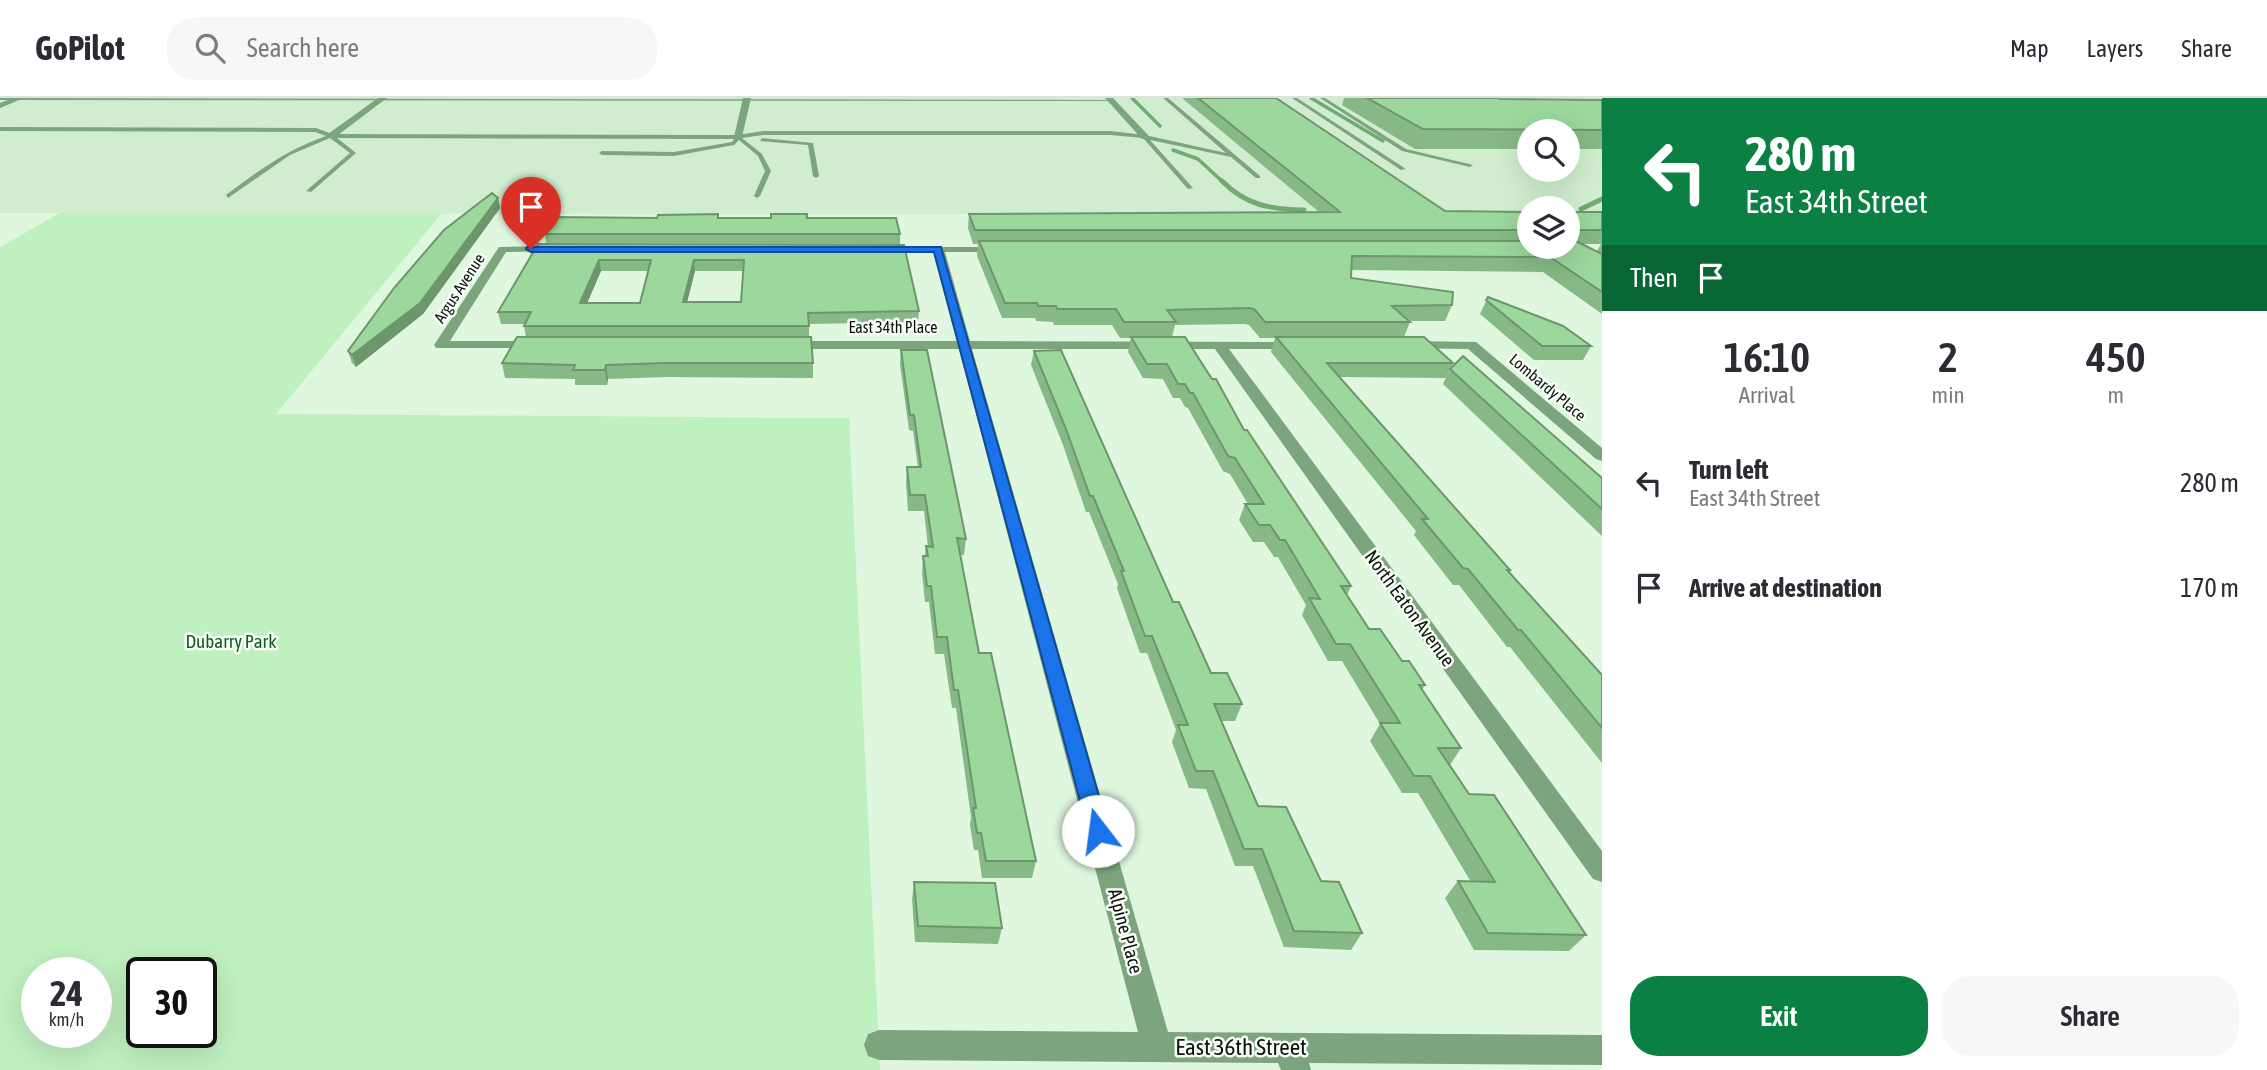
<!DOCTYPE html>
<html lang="en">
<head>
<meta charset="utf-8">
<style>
  body { margin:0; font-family:"Asap Condensed",sans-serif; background:#f7f7f7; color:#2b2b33; height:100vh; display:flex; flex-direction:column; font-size:26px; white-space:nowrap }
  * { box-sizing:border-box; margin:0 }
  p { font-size:23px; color:#7c7c81 }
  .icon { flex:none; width:38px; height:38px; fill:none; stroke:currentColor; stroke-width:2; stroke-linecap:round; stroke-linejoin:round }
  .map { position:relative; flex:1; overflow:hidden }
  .drawer { display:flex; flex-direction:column; background:#fff; width:665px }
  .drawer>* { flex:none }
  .hud { background:#0b8043; color:#fff; overflow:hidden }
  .controls { position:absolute; left:1517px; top:21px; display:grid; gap:14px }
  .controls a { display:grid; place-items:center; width:63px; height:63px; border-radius:50%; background:#fff; box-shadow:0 7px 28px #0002; font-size:35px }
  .speed { position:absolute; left:21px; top:859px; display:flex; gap:14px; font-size:35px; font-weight:700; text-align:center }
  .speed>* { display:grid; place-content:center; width:91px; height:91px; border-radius:50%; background:#fff; box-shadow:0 7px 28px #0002; line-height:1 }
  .speed small { font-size:18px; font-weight:400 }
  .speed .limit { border:4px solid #111; border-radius:10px; background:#fff; color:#111 }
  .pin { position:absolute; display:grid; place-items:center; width:60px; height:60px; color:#fff; margin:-72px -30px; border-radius:50% 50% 50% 0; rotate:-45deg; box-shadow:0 0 7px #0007 }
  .pin .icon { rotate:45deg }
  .me { position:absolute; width:77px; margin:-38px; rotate:345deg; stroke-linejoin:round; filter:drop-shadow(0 0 5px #0008) }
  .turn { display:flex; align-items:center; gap:24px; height:147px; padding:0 28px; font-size:32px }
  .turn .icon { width:91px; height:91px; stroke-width:2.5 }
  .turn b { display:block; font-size:49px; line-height:60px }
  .then { display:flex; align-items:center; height:66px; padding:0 28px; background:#0003; gap:14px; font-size:26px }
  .eta { display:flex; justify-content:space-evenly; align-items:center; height:119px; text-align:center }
  .eta b { font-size:42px; font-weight:600; line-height:49px }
  .cta { display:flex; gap:14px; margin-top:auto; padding:14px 28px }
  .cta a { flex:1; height:80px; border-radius:28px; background:#0b8043; color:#fff; font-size:28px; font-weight:600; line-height:80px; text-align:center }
  .cta a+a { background:#f7f7f7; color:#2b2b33 }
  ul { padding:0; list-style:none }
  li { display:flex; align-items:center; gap:21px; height:105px; padding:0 28px }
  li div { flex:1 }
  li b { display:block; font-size:26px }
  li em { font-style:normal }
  header { display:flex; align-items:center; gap:42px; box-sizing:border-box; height:98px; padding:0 35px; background:#fff; border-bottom:2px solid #e1e1e2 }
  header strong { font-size:33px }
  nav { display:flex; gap:38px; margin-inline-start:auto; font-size:24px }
  .search { width:490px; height:63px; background:#f7f7f7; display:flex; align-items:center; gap:18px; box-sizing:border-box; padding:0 24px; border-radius:28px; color:#7c7c81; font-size:26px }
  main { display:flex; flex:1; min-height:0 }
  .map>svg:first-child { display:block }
</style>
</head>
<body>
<header>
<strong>GoPilot</strong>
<div class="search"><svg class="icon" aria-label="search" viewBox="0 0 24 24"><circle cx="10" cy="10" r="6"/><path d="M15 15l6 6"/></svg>Search here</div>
<nav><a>Map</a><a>Layers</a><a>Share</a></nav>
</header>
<main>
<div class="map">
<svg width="1602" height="972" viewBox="0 0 1602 972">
  <rect width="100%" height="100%" fill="#dff7de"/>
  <!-- built -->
  <path fill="#d0eecf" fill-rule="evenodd" d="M0,0H1602V117H1568V110H1530L1529,117L0,115ZM1530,33H1568V72H1530Z"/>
  <!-- green -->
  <path fill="#bff0bf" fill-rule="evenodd" d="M60,115H442L276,316L849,320L880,972H0V149ZM37,875H96V934H37ZM142,875H201V934H142Z"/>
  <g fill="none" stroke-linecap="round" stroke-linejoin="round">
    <!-- stream-far1 -->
    <path stroke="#72aa72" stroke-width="3.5" d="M1132,0L1160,28
      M1311,0L1383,43
      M1173,52L1198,61L1224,85"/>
    <!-- stream -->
    <path stroke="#72aa72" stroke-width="5" d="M1222,83C1247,108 1270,111 1304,112
      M1581,111L1602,101"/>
    <!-- service -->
    <path fill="#7da57d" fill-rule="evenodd" d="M0,0L1112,2L1114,3L0,2Z
      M1163,0H1168L1260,78V80H1256L1231,59L1150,42L1193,90L1188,91L1143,40L1110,37H763L742,40L762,56L771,73L760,98L757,100L754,98L765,73L758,58L739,42L734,47L674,58L602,57L599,55L602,53L674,54L732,44L734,41L337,40L356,55L311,94L306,93L350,55L330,40L290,57L228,100L226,97C258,73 288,51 326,38L315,34L0,33V29L316,30L332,36L738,37L763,33H1110L1145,37L1226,55Z
      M1292,0H1297L1406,71L1401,72Z
      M1320,0H1325L1406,51L1473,67L1470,69L1402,53Z
      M762,40L813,45L819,78L816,80L813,78L808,47L760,43Z"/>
    <!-- minor -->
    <path fill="#7da57d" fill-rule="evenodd" d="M13,0H24L0,10V5Z
      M378,0H387L334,40H328V36Z
      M743,0H751L742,39L738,42L734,39Z
      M1105,0H1113L1148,37V41H1142Z
      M560,148L566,151L564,153L506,154L450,243H538L543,244V250H436L434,247L499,149Z
      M876,149H1008L1010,151L1004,154H945L970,243L1303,244L1305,247L1298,251H1229L1602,753V784L1593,781L1215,251H972L1168,934L1602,937V967L1309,965L1311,972H1281L1278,965L879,962L868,958L864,947L868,936L879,932L1138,934L959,251H785L778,247L785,243H957L933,154H880L874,151Z
      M1408,243L1476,244L1602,350V363L1596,361L1468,251L1403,250L1401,247Z"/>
  </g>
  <!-- wall -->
  <path fill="#86b986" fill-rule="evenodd" d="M1182,0H1276L1445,113L1530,114V149H1568V114H1602V216L1543,174L1351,172V180L1452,207L1445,223H1409L1410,224L1404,239L1453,265L1446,280L1339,279L1510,472L1509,473L1602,577V665L1510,549H1507L1459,487H1453L1414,437L1416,433L1271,254L1275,240H1260L1249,227L1244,226L1175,227L1172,239L1244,332L1351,488L1347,497L1369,531L1425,587L1422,592L1461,650L1450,667L1469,696L1586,837L1569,853L1474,852L1445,800L1458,783L1471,784L1418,695H1402L1370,643L1380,626L1342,563H1328L1302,517L1306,507L1278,459H1274L1264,444H1253L1239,422L1245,406H1248L1230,376L1223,373L1188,310L1185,309L1180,300H1173L1163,281L1143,280L1128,254L1131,240H1120L1112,227H1054L1053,224L1036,223L1035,220H1002L977,158L978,146H973L968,130L969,116L1319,114ZM1582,146H1601L1597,153Z
    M1344,0H1498L1501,1L1602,2V51H1568V33H1530V51H1415L1342,7Z
    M500,110L423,216L356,269L352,265L348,253Z
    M657,120H807L900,136V146L546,145L545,136Z
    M538,146L904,147L919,213L918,224L809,226V239L813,265V280L666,279L608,281L607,287H575V281L505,280L502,265L526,239L524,228L525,226H501L498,214ZM601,173H648L640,205H587ZM695,173H743L741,204H687Z
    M1488,199L1591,248L1583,262H1534L1480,216Z
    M901,252L966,441L964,457H960L979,555L1036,763L1032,780H982L978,752H974L970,727L971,719L956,610H952L944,556H935L929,504H925L922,475L923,458H925L926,448L928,449L924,413H908L906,385L907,369H918L913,333L909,332L900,266Z
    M1034,253L1173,504L1211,575L1242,606L1235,623H1221L1258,708L1321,783L1362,835L1351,852L1284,849L1253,768H1235L1206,691L1189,690L1172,644L1176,632L1147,555H1140L1117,490L1118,486L1089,414H1086L1063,347L1031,267Z
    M1450,271L1602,380V438L1443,286Z
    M914,784L1002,830L998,846L915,844L912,801Z"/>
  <!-- shaded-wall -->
  <path fill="#6d966d" d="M498,100L500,110L423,216L356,269L352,257Z
    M599,162L601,173L582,217L580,205Z
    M694,162L695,173L684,216L683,204Z
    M606,267L608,281L607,287L605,272Z"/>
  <!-- building -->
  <path fill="#9cd79c" stroke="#6d966d" stroke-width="2" fill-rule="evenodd" d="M1198,0H1276L1445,113L1530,114V132H975L969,116L1340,114Z
    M1367,0H1498L1501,1L1602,2V32L1423,31Z
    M492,95L498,100L420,205L352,257L348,253L394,190L444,132Z
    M1568,114H1602V132H1568Z
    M718,116V120H771V116H807V120H896L900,136H545L554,119L657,120L658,117Z
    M979,143H1530V149H1568V143H1576L1602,156V194L1550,159L1352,158L1351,180L1453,194L1452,207L1392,208L1410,224H1265L1254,211L1249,210L1167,212L1176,224H1124L1116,211H1057L1056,208H1038L1037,205H1005Z
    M538,146L904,147L919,213L808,215L809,228H524L531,214H498ZM599,162H651L640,205H580ZM694,162H744L741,204H683Z
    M1488,199L1563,228L1591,248H1542L1486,202Z
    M517,239H811L813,265H665L606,267L605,272H573L575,267L502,265Z
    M1131,239H1185L1212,281H1216L1244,332H1247L1351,488H1341L1369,531H1380L1402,563H1409L1425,587H1419L1461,650H1438L1469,696L1494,697L1586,837L1488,835L1458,783L1495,784L1430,678H1414L1380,625H1400L1350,546H1336L1309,500L1320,501L1285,442H1280L1270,427H1259L1245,406H1264L1235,360L1228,358L1193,295H1190L1185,286H1178L1167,266H1147Z
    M1276,239H1424L1453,265H1327L1510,472H1507L1602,577V630L1521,532H1518L1468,471L1463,470L1422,421H1428Z
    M901,252H927L966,441L957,440L979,555H991L1036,763H986L981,735H977L973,710H976L958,592H954L947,539H937L931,488H927L923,458H928L926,448L933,449L925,397H910L907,369H921L914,317H910Z
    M1061,252L1173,504H1179L1211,575H1227L1242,606H1214L1258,708L1286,709L1321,783L1339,784L1362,835L1294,833L1262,751H1244L1213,673H1196L1178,627H1188L1152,538H1145L1121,473H1124L1093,398H1090L1066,331L1034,253Z
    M1463,258L1602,380V411L1450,271Z
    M914,784L995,785L1002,830L918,828Z"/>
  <!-- route -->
  <path fill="#1a73e8" stroke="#114b97" stroke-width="2" d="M527,149H941L1109,733L1105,739L1098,741L1091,739L1088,733L934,154H531L526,151Z"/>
  <g text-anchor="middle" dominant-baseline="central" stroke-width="5" stroke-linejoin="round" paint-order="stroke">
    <!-- far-street labels -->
    <g font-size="16" fill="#0b130b" stroke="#f9fef9">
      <text transform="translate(459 190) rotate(-57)">Argus Avenue</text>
      <text x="893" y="229">East 34th Place</text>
      <text transform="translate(1548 289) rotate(40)">Lombardy Place</text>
    </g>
    <!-- street labels -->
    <g font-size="19" fill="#0b130b" stroke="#f9fef9">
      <text transform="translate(1410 510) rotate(54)">North Eaton Avenue</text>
      <text transform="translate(1126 833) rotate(75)">Alpine Place</text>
    </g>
    <!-- park labels -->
    <g font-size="19" fill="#0d6219" stroke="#f9fef9">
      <text x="231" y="543">Dubarry Park</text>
    </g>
    <!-- near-street labels -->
    <g font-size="23" fill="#0b130b" stroke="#f9fef9">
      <text x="1241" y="949">East 36th Street</text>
    </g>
  </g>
</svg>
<div class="controls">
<a><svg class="icon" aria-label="search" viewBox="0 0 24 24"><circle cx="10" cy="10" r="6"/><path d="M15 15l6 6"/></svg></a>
<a><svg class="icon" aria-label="layers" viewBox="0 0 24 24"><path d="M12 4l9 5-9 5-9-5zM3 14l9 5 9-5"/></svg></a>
</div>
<div class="speed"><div>24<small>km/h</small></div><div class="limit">30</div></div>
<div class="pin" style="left:531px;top:151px;background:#d93025"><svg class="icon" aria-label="arrive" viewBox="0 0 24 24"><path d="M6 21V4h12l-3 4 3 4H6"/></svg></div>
<svg class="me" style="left:1098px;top:733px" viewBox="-20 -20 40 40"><circle r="19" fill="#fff"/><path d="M0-13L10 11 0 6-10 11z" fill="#1a73e8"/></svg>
</div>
<section class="drawer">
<div class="hud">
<div class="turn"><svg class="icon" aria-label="left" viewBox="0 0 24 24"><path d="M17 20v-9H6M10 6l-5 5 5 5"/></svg><div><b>280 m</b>East 34th Street</div></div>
<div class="then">Then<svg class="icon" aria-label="arrive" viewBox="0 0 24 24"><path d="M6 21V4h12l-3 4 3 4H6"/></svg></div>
</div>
<div class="eta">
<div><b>16:10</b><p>Arrival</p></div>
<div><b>2</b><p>min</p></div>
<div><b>450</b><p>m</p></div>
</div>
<ul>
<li><svg class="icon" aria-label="left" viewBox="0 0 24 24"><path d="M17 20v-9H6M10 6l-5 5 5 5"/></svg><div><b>Turn left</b><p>East 34th Street</p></div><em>280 m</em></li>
<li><svg class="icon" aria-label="arrive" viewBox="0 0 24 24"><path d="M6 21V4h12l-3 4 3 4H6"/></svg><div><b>Arrive at destination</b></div><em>170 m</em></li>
</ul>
<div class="cta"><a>Exit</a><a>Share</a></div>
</section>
</main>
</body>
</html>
